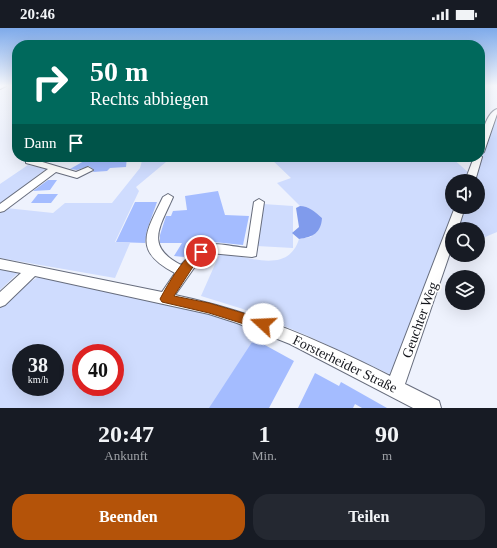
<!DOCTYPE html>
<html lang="de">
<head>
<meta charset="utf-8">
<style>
  body { margin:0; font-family:Georgia,serif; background:#242831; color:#f1f3f6; height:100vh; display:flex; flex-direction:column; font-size:15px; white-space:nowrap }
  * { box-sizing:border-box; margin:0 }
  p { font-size:13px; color:#9ea1a6 }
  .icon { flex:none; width:22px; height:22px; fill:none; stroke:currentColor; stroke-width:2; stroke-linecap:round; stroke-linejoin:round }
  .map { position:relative; height:380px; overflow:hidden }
  .side { display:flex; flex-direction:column; background:#171b24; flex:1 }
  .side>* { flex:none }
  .guide { position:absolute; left:12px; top:12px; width:473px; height:122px; border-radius:16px; box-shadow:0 4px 16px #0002; background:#00695c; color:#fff; overflow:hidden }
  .fabs { position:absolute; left:445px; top:146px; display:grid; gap:8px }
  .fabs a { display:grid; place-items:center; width:40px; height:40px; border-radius:50%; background:#171b24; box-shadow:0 4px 16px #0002; font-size:20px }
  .speed { position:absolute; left:12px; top:316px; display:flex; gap:8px; font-size:20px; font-weight:700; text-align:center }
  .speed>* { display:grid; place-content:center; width:52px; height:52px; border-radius:50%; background:#171b24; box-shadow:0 4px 16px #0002; line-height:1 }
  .speed small { font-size:10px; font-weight:400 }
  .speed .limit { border:6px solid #d22; background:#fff; color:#111 }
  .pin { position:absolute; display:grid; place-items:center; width:34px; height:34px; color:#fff; margin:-17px; border:2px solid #fff; border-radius:50%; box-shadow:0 1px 4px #0007 }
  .me { position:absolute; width:44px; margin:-22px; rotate:290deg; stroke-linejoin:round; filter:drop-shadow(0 0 3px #0008) }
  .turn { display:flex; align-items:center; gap:14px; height:84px; padding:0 12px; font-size:18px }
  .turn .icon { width:52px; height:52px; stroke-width:2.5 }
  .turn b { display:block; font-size:28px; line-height:34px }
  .then { display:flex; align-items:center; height:38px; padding:0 12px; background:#0003; gap:8px; font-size:15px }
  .eta { display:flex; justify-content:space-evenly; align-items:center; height:68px; text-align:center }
  .eta b { font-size:24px; font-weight:800; line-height:28px }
  .action { display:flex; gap:8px; margin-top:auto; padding:8px 12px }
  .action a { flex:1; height:46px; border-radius:16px; background:#b45309; color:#fff; font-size:16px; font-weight:800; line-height:46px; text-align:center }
  .action a+a { background:#242831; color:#f1f3f6 }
  .status { display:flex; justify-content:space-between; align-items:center; height:28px; padding:0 20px; background:#171b24; direction:ltr }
  .status svg { height:11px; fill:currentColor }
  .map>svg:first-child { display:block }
</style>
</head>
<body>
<div class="status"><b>20:46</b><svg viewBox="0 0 49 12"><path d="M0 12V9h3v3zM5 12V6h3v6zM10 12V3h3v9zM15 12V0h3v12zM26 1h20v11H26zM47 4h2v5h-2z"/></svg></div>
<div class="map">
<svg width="497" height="380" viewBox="0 0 497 380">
  <rect width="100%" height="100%" fill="#eef2fd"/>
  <!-- green -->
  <path fill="#cfdcfe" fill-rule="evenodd" d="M497,86V204L478,212V201H457L464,179H478V153H473Z
    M143,129H172L136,159L139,163L115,214L130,215L115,250L0,230V185L6,180L53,185L65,175H112L140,140Z
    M269,129H451L469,145L466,153H452V179H456L395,341L389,346L308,308L243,281L201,268L220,225C248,228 288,247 299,211L311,209L322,190C315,184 309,178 300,178L277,155L291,150Z
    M28,137L46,141L0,176V156Z
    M263,176L293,178V220L257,218Z
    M0,240L19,244L0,262Z
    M40,248L226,288L264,305L214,380H0V279L23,258ZM21,325H55V359H21ZM81,325H115V359H81Z"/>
  <!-- water -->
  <path fill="#809bec" d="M300,178C309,178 315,184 322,190C321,205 313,209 299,211L292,205L299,199L296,180Z"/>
  <!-- building -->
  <path fill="#a4bcff" d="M85,129H127L126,139L110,140L107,143L93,144L94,142L89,138L77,142L70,141L84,133Z
    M48,152H57L50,162L33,163Z
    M218,163L225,187L249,188L243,217L204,213L192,214L184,229L174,228L182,215H160V207L166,188H171L173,183L187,182L185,168Z
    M38,166H58L51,175H31Z
    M135,174H157L147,202L145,215L116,214Z
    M254,311L294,333L269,380H209Z
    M315,345L339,358L341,354L387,380H362L355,376L353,380H298Z"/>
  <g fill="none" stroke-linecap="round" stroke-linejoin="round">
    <!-- minor casing -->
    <g stroke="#676d7d" stroke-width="2">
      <path id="minor" d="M0,58H6L0,61Z
        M497,81V86L484,124L480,127C480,114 484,86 497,81Z
        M480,127L482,129L475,153H465L474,129H480Z
        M29,130L76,144L88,139L93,142L77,150L56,144L4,183L0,184V176L48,141L26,135V131Z
        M168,166L173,169C160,199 144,218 181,237C205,209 213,216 247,220L254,174L259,171L264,174L256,228L252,229L210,225L194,240L175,267C252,283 322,313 390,348L455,179H465L458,201H452V219L405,356L439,373L441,380H413L290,316L237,295L209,286L35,248L5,277L0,279V264L21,245L0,241V231L162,264L175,245C132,223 146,204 163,169Z"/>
    </g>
    <!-- minor -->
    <use href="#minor" fill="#fff" fill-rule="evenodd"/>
  </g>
  <!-- sky -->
  <linearGradient id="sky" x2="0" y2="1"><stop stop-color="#7eaaea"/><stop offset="0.52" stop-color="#f7f9fe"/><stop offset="1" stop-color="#f7f9fe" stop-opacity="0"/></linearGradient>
  <rect width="497" height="111" fill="url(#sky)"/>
  <!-- route -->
  <path fill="#b45309" stroke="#753606" d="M201,221L206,224L198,231L174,268L209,275L263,291L267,293L269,296L267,300L263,302L209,285L162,274L160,271C168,256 185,225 201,221Z"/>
  <g text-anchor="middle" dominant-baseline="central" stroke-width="3.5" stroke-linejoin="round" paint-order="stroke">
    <!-- near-street labels -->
    <g font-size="14" fill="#13151b" stroke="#fff">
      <text transform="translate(420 292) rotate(-70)">Geuchter Weg</text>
      <text transform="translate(345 336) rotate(26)">Forsterheider Straße</text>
    </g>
  </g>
</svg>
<div class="fabs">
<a><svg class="icon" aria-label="sound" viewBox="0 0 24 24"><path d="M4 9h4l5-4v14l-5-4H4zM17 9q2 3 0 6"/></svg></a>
<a><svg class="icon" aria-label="search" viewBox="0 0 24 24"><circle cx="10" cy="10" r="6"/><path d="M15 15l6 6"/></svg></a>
<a><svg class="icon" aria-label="layers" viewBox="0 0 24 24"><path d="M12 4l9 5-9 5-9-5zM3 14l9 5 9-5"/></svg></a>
</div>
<div class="speed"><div>38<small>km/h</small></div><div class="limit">40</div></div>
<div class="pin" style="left:201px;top:224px;background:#d93025"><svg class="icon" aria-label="arrive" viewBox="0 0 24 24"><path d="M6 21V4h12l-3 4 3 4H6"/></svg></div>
<svg class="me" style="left:263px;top:296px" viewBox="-20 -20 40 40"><circle r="19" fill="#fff"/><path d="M0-13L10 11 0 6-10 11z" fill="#b45309"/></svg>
<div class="guide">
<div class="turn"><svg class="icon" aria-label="right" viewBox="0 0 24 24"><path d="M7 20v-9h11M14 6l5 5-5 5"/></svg><div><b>50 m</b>Rechts abbiegen</div></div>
<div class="then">Dann<svg class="icon" aria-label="arrive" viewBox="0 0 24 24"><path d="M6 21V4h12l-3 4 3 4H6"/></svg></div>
</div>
</div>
<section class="side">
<div class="eta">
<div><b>20:47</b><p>Ankunft</p></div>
<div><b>1</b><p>Min.</p></div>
<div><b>90</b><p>m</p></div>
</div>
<div class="action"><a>Beenden</a><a>Teilen</a></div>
</section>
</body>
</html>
